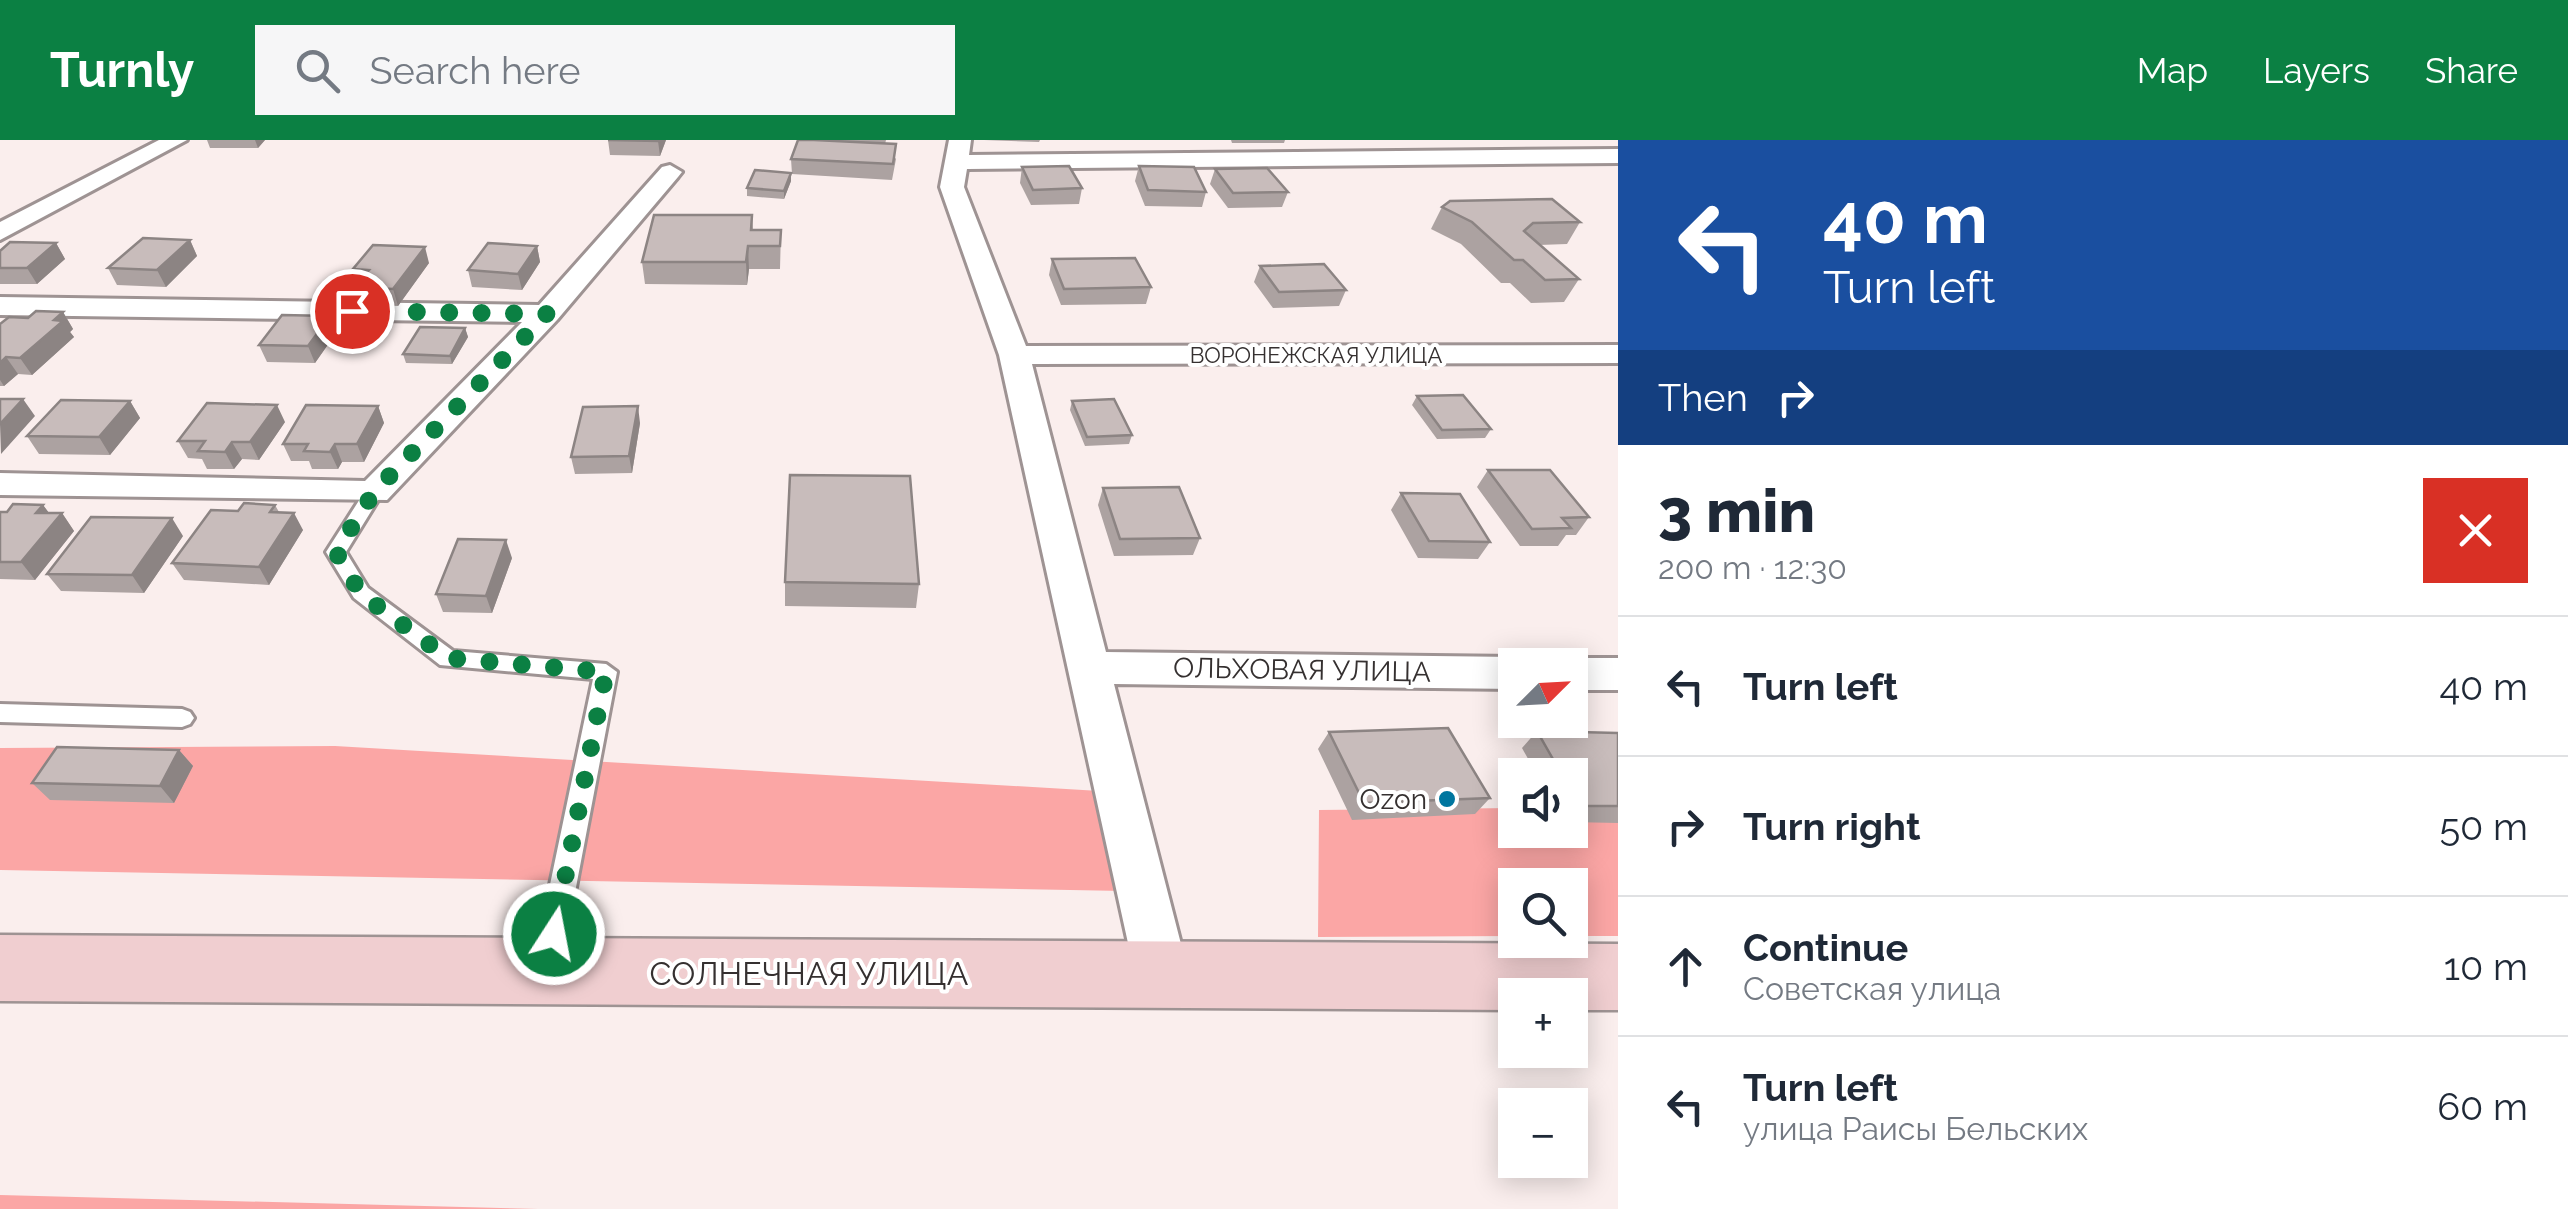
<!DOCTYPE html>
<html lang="en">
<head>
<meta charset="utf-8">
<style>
  body { margin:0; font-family:Raleway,sans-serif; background:#f6f6f7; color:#1f2937; height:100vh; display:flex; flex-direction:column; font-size:38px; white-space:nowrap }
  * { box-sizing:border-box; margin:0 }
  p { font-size:32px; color:#747a83 }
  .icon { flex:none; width:55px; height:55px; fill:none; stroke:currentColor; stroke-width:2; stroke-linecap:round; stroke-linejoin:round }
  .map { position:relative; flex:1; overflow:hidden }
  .panel { display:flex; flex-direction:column; background:#fff; width:950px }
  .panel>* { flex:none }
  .top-card { background:#1a4fa0; color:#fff; overflow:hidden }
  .needle { width:65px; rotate:66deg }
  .buttons { position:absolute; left:1498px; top:508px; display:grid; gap:20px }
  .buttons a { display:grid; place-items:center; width:90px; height:90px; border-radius:0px; background:#fff; box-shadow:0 5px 25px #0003; font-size:50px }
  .pin { position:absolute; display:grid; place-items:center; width:85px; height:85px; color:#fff; margin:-42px; border:5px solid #fff; border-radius:50%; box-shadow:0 2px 10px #0007 }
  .me { position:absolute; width:110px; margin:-55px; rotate:11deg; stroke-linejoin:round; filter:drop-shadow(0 0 8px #0008) }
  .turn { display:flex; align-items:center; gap:35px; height:210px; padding:0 40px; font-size:45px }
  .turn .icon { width:130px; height:130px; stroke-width:2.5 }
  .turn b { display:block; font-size:70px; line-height:85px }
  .then { display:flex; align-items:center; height:95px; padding:0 40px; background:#0003; gap:20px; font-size:38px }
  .round { display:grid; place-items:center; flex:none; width:105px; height:105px; border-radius:0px; background:#f6f6f7 }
  .summary { display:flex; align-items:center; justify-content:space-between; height:170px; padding:0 40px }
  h1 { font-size:60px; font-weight:800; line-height:75px }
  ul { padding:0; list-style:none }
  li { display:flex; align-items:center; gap:30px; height:140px; padding:0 40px; border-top:2px solid #e0e1e3 }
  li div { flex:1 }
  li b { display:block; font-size:38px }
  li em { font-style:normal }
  header { display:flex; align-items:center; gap:60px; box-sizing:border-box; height:140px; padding:0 50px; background:#0b8043; color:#fff }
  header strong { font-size:48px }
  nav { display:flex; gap:55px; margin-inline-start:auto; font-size:35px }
  .search { width:700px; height:90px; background:#f6f6f7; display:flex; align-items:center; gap:25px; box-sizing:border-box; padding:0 35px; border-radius:0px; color:#747a83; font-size:38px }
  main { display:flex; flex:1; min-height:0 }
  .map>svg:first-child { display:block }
</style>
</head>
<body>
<header>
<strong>Turnly</strong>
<div class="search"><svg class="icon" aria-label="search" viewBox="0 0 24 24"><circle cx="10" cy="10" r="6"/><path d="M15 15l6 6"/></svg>Search here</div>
<nav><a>Map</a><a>Layers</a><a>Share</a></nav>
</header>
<main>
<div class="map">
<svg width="1618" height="1069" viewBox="0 0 1618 1069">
  <rect width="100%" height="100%" fill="#faeeed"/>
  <!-- green -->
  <path fill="#fba6a5" d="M335,606L1133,653L1124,751L0,730V608Z
    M1618,667V796H1570V745H1515V796L1318,797L1319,670L1515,668V690H1570V668Z
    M0,1055L538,1069H0Z"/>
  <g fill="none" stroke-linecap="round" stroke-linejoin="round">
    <!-- lane casing -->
    <g stroke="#9e9393" stroke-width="6">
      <path id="lane" d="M374,346L383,352L346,412L368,448L453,511L606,524L617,532L561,826L557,836L547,839L537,836L533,826L593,539L440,525L354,458L326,412L367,348Z
        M0,564L182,569L190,572L194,578L190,584L182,587L0,582Z"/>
    </g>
    <!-- street casing -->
    <g stroke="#9e9393" stroke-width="6">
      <path id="street" d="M159,0H187L0,100V82Z
        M949,0H971L969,15L1618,9V23L967,29L964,47L1026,206L1618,205V223L1032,224L1106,512L1515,517L1532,525H1515V549L1114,544L1189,835L1181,853L1162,861L1143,853L1135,835L999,215L940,47Z
        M670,25L682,32L678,37L557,180L387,360L0,355V333L365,341L522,182L0,175V157L539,165L662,27Z
        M1570,518H1618V550H1570V525H1554Z"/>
    </g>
    <!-- secondary casing -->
    <g stroke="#9e9393" stroke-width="5">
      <path id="secondary" d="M0,795L1618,804V870H1570V855H1515V870L0,861Z"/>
    </g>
    <!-- lane -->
    <use href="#lane" fill="#fff" fill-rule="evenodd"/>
    <!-- street -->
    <use href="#street" fill="#fff" fill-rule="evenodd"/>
    <!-- secondary -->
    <use href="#secondary" fill="#f0ced0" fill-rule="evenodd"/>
  </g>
  <!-- wall -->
  <path fill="#aca2a1" d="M207,0H265L258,8H210Z
    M608,0H666L660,16L610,15Z
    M836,0H886L885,4L896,19L892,40L792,34L791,19Z
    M984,0H1040L1039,2Z
    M1231,0H1285L1284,3H1232Z
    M1139,26L1206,52L1202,67L1145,66L1135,41Z
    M1022,27L1082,48L1079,64L1031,65L1020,43Z
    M1215,29L1288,52L1282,67L1228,68L1210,44Z
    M791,41L784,59L747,56V48Z
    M1442,67L1580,82L1567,104L1539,105L1579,139L1564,162L1531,163L1510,143H1501L1461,104L1431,89Z
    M752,75L753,90H781L780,129H749L747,145L645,144L642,122Z
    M190,100L197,116L166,147L117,145L108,128Z
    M56,103L65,119L37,144H0V111Z
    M537,106L540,122L522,150L472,147L468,130Z
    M1052,119L1151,147L1146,164L1061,165L1049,135Z
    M429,123L398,166L360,164L354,147L358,143L353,129Z
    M1260,126L1346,150L1339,166L1273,168L1254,142Z
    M63,172L73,189L70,192L74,197L32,235L18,234L4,246H0V184Z
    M465,188L468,197L452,224L406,223L403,214Z
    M336,193L315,223L267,222L259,205Z
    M1417,256L1491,289L1485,298L1437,299L1412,265Z
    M130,261L140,278L110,315L39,314L27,296Z
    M1072,261L1132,295L1129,304L1085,306L1070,270Z
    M378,266L384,283L364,322H342L338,329H312L309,321H291L283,304Z
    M285,282L259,320L242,319L234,329H207L202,319L188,318L178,301Z
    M640,283L632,333L575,334L571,317Z
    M1488,330L1589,377L1576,395H1566L1558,406H1520L1477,347Z
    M1103,348L1200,398L1193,415L1114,416L1098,365Z
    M1401,353L1490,402L1478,419L1418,418L1391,370Z
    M43,365L49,373H62L74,391L35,440L0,439V372Z
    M275,365L279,372L303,390L269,445L184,440L172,423L238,371Z
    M183,396L144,453L61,451L47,434Z
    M512,418L492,473L443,472L436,454Z
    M785,442L919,444L916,468L785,466Z
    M1537,591L1618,593V683L1570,682V635H1537L1522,608Z
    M1329,592L1490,658L1475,674L1352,680L1318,609Z
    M179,610L193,626L174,663L50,660L32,643Z"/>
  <!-- shaded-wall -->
  <path fill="#8c8483" d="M255,0H265L258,8Z
    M658,0H666L660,16L658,1Z
    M791,33V41L784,59V51Z
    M190,100L197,116L166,147L157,130Z
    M56,103L65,119L37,144L27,128Z
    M537,106L540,122L522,150L518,134Z
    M748,106L749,129L747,145L746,122Z
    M425,107L429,123L398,166L393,149Z
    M63,172L73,189L70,192L74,197L32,235L20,218Z
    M330,176L336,193L315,223L308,206Z
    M465,188L468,197L452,224L450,216Z
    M6,217L18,234L4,246L0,240V223Z
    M23,259L35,276L1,314L0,284Z
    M130,261L140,278L110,315L99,297Z
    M277,265L285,282L259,320L250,302Z
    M378,266L384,283L364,322L357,304Z
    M638,266L640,283L632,333L629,316Z
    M232,302L242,319L234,329L225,312Z
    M335,304L342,322L338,329L330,312Z
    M43,365L55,381L62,373L74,391L35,440L21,422L36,373Z
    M294,373L303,390L269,445L259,427Z
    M172,378L183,396L144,453L132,435Z
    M506,400L512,418L492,473L486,456Z
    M179,610L193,626L174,663L160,646Z"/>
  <!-- building -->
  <path fill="#c8bcbb" stroke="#8c8483" stroke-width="2.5" d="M608,0H658V1Z
    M798,0H814L896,4L893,24L791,19Z
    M1069,26L1082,48L1033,50L1022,27Z
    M1139,26L1194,27L1206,52L1148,50Z
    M1267,28L1288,52L1233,53L1215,29Z
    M755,30L791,33L784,51L747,48Z
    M1552,59L1580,82L1533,83L1524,91L1579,139L1545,140L1523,120H1514L1472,82L1442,67L1450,61Z
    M654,75H752L751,90H781L780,106H748L746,122H642Z
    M143,98L190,100L157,130L108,128Z
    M10,102L56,103L27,128H0V111Z
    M488,103L537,106L518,134L468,130Z
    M373,105L425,107L393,149L354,147L369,130L353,129Z
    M1135,118L1151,147L1064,149L1052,119Z
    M1324,124L1346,150L1279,152L1260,126Z
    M36,171L63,172L54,180L63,181L20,218L6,217L0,223V184L9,177L28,178Z
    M282,175L330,176L308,206L259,205Z
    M420,187L465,188L450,216L403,214Z
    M1463,255L1491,289L1442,290L1417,256Z
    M0,259H23L0,284Z
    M1114,259L1132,295L1087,297L1072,261Z
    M61,260L130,261L99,297L27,296Z
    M207,263L277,265L250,302H232L225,312L198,311L205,301H178Z
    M306,265L378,266L357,304H335L330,312L304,311L308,304H283Z
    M638,266L629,316L571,317L583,267Z
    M1488,330H1550L1589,377L1562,378L1571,388L1532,389Z
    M790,335L910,336L919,444L785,442Z
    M1179,347L1200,398L1120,399L1103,348Z
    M1401,353L1460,354L1490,402L1429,401Z
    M244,363L275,365L270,372L294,373L259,427L172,423L211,370L238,371Z
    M13,364L43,365L36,373H62L21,422H0V372H7Z
    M91,377L172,378L132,435L47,434Z
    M458,399L506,400L486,456L436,454Z
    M1448,588L1490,658L1364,663L1329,592Z
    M1537,591L1618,593V666H1580L1570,648V635H1562Z
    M57,607L179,610L160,646L32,643Z"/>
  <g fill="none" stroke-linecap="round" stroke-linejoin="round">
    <!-- route -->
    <path stroke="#0b8043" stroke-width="18" stroke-dasharray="0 32.4" d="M352,171L547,174L374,352L336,412L361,454L448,518L606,532L554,794"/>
  </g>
  <!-- markers -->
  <circle fill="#00769f" stroke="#fff" stroke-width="4" cx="1447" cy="659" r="10"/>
  <g text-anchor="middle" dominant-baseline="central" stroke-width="8" stroke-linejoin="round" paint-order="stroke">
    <!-- far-street labels -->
    <g font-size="22" fill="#353030" stroke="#fff">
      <text x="1316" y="215">ВОРОНЕЖСКАЯ УЛИЦА</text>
    </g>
    <!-- street labels -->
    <g font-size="28" fill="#353030" stroke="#fff">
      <text transform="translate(1302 530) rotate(1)">ОЛЬХОВАЯ УЛИЦА</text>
    </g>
    <!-- poi labels -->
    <g font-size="28" fill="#353030" stroke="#fff" text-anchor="end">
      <text x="1427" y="659">Ozon</text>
    </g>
    <!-- near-street labels -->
    <g font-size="32" fill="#353030" stroke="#fff">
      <text x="809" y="833">СОЛНЕЧНАЯ УЛИЦА</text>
    </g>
  </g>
</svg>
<div class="buttons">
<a><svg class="needle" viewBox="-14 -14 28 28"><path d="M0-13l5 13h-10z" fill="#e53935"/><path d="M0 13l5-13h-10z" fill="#747a83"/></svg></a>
<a><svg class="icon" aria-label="sound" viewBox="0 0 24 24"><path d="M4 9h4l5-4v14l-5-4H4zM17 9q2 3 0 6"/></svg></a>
<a><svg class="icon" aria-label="search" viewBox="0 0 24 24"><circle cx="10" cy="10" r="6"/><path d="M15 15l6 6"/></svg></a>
<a>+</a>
<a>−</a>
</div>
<div class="pin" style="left:352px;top:171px;background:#d93025"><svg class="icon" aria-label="arrive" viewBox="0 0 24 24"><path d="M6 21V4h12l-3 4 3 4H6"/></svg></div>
<svg class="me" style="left:554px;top:794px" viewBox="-20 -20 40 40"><circle r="17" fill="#0b8043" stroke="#fff" stroke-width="3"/><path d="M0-11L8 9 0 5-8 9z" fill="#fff"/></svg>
</div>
<section class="panel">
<div class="top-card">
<div class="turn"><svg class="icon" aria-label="left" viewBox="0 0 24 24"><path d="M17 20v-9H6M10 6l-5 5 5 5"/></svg><div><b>40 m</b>Turn left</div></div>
<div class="then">Then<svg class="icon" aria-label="right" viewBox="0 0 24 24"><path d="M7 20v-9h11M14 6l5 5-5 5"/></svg></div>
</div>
<div class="summary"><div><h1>3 min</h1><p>200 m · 12:30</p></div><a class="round" style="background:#d93025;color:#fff"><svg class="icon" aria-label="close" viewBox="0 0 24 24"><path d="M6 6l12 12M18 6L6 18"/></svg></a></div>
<ul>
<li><svg class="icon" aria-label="left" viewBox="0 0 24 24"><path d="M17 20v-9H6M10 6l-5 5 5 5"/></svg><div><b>Turn left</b></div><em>40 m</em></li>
<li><svg class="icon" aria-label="right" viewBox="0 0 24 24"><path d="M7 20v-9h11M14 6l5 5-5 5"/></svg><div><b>Turn right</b></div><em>50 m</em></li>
<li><svg class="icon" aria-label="ahead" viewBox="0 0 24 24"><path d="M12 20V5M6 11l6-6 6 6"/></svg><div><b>Continue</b><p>Советская улица</p></div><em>10 m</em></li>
<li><svg class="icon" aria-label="left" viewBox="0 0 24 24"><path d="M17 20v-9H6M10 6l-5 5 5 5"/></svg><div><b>Turn left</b><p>улица Раисы Бельских</p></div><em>60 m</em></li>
</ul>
</section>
</main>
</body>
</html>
